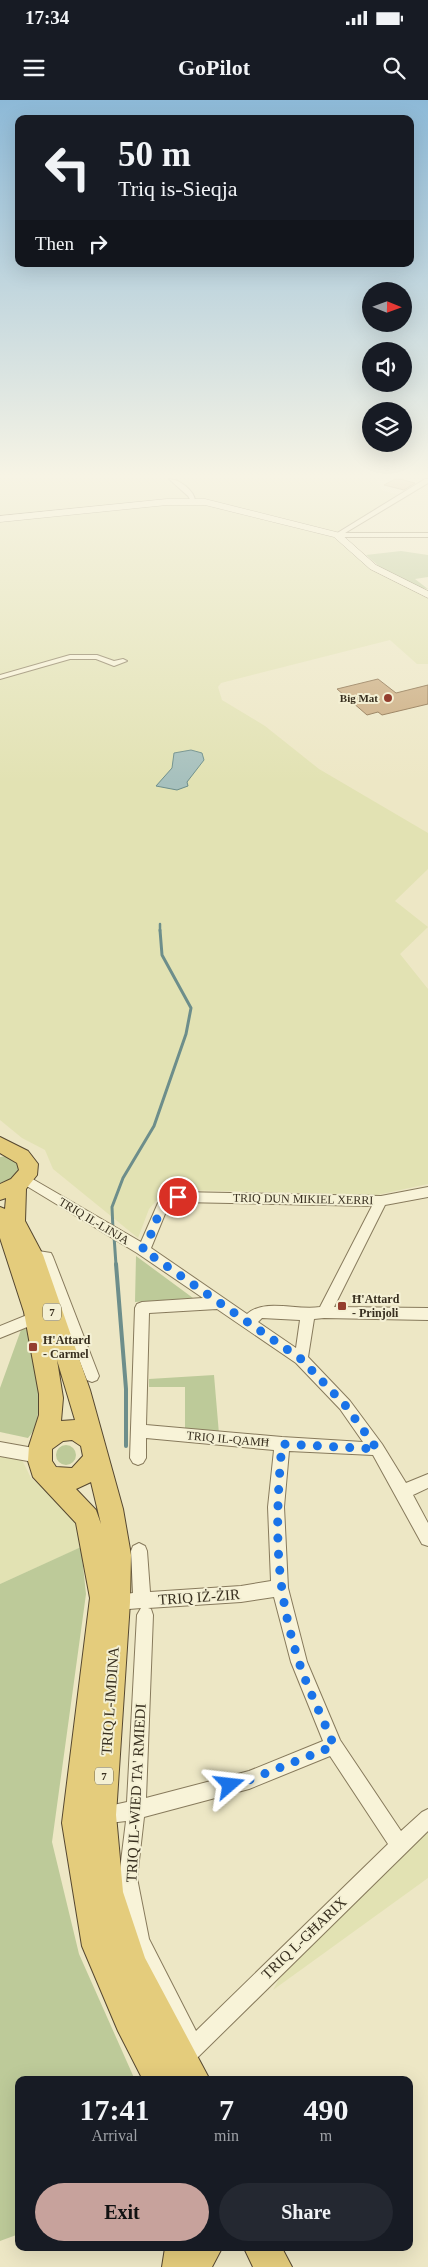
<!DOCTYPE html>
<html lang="en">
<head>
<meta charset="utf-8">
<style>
  body { margin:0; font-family:Georgia,serif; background:#242831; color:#f1f3f6; height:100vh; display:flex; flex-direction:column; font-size:19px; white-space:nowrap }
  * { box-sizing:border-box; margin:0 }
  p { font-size:16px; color:#9ea1a6 }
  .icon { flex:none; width:28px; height:28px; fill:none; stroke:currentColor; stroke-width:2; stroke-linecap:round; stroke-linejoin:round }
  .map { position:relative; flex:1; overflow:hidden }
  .sheet { position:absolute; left:15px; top:1976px; width:398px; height:175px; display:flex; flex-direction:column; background:#171b24; border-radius:10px; box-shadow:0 5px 20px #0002 }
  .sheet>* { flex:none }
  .hud { position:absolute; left:15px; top:15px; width:399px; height:152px; border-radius:10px; box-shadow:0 5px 20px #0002; background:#171b24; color:#f1f3f6; overflow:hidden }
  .needle { width:32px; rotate:91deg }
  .tools { position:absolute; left:362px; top:182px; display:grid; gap:10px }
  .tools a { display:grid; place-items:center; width:50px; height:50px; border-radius:50%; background:#171b24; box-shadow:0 5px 20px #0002; font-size:25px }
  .pin { position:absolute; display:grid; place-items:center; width:42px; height:42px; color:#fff; margin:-21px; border:2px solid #fff; border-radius:50%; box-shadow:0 1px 5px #0007 }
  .me { position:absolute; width:55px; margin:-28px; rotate:73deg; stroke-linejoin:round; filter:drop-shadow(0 0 4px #0008) }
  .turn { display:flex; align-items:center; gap:18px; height:105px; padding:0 20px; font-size:22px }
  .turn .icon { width:65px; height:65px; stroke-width:2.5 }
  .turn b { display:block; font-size:35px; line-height:42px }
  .then { display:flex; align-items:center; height:48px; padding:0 20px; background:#0003; gap:10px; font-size:19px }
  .eta { display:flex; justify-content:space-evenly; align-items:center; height:85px; text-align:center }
  .eta b { font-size:30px; font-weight:600; line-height:35px }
  .action { display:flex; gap:10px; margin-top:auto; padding:10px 20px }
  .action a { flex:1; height:58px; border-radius:30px; background:#c7a29c; color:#111; font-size:20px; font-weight:600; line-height:58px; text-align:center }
  .action a+a { background:#242831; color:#f1f3f6 }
  .status { display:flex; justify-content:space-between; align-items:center; height:35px; padding:0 25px; background:#171b24; direction:ltr }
  .status svg { height:14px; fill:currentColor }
  header { display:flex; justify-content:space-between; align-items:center; height:65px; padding:0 20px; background:#171b24; font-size:22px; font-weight:600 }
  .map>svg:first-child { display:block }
</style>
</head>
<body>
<div class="status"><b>17:34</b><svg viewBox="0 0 49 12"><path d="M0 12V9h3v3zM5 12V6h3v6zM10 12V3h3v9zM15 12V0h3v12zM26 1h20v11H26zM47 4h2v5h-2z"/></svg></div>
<header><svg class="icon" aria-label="menu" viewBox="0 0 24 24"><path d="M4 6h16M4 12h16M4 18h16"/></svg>GoPilot<svg class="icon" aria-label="search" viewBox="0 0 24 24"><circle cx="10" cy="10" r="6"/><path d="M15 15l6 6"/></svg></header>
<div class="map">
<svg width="428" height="2167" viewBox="0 0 428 2167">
  <rect width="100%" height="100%" fill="#ede7c5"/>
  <!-- farmland -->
  <path fill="#e2e2b3" d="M0,379H376L383,391L401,395L332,435L341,440L369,467L428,497V564H417L390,540L221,583L218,587L222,600L265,626L319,669L428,733V769L395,801L428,827L400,854L428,889V1084L377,1095L188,1090L156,1101L149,1109L138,1138L53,1069L45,1050L22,1038L0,1020Z
    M0,1356L21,1358L31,1378L71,1411L86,1445L0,1484Z
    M428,1731V1778L273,1890L279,1879Z"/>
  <!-- green -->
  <path fill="#bdca99" d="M401,451L428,455V477L415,479L428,489L421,488L381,468L366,455Z
    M6,1056L20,1064L18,1077L0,1083V1057Z
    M136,1156L193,1198L135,1202Z
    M22,1227L29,1231C36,1256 48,1318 28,1338L0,1332V1288Z
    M214,1275L219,1334L185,1330V1287H149V1279Z
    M56 1355a10 10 0 1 1 20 0a10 10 0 1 1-20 0Z
    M81,1447L86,1494L52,1742L79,1854L135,1980H19V2134L0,2141V1484Z"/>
  <!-- water -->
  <path fill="#a6c0bd" stroke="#6d8e8b" d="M191,650L202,653L204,660L187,682L188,686L177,690L156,686L172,668L174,653Z"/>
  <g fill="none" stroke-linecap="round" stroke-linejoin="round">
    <!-- stream-far2 -->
    <path stroke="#6d8e8b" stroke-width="2.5" d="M160,824V831"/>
    <!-- stream-far1 -->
    <path stroke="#6d8e8b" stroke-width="3" d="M113,1130L112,1107L123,1078L154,1026L186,934L191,908L162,855L160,830
      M114,1136L116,1165"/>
    <!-- stream -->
    <path stroke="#6d8e8b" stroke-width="4" d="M116,1164L126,1289V1346"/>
  </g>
  <!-- building -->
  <path fill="#c9a97c" stroke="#856842" d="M395,379H400L415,383L404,390L384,385Z
    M378,579L396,593L428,585V604L382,615L378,612L367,615L337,589Z"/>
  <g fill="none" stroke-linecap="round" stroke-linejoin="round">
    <!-- minor casing -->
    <g stroke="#877a5c" stroke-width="2">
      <path id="minor" d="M169,379C179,379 195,391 195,401H191L188,396Z
        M425,379H428V383L345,433H428V437H337L334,435Z
        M70,555H97L114,561L123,559L127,561L114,566L96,559H70L0,579V575Z
        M24,1074L141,1142L158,1103L178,1092L381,1096L428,1087V1097L385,1105L334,1207L428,1208V1220L324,1218L314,1219L308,1257L350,1301L382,1344L406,1383L428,1374V1388L413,1395L428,1423V1446L422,1444L373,1355L289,1351L284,1407L288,1488L307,1562L340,1640L401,1731L422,1712L428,1709V1731L196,1959L189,1962L182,1959L179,1952L182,1945L130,1841L119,1778L126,1721L101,1724L95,1721L92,1715L95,1709L127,1702L137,1515L141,1508L117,1510L111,1508L109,1502L111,1496L133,1493L131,1451L133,1446L139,1443L145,1446L147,1451L150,1492L241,1486L271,1481L268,1407L274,1350L146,1338V1358L143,1363L138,1365L133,1363L130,1358L135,1208L137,1204L142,1202L203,1198L137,1153L20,1082L18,1079L20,1076ZM180,1102L372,1106L320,1207C297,1211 265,1198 247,1214L151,1148L167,1109ZM217,1209L296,1263L340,1309L363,1342L282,1337L146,1325L149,1213ZM262,1218L300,1220L296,1248L258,1222ZM274,1497L291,1562L323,1641L249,1671L146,1698L153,1515L151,1509L148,1508L241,1502ZM330,1656L388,1744L196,1931L149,1839L137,1778L144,1717L249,1689Z
        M32,1150L51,1153L53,1157L99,1276L97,1280L92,1282L87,1280L41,1161L27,1159L25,1155L27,1151Z
        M37,1211L42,1213L44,1217L42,1221L0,1238V1226Z
        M0,1342L39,1349L44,1351L47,1356L44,1361L39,1363L0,1356Z"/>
    </g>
    <!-- secondary casing -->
    <g stroke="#695b3f" stroke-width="1">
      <path id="secondary" d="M167,399H205L340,433L376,465L428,491V498L370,469L334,437L205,405H167L0,422V416Z"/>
    </g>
    <!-- trunk casing -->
    <g stroke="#554730" stroke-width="2">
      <path id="trunk" d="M0,1037L28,1051L38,1064L37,1075L26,1089L25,1121L43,1155L90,1290L123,1409L131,1455L130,1502L116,1715L123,1792L145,1858L210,1980H143L118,1931L82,1846L62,1723L90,1498L76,1423L33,1377L28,1361L29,1346L39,1315V1294L24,1212L0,1138V1107L5,1109L6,1098L0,1100V1084L11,1079L19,1070L17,1063L0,1053ZM57,1260L75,1320L61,1321L63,1298ZM72,1340L81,1346L83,1356L72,1368L56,1367L52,1361V1349L63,1341ZM91,1382L101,1424L96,1410L76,1389Z
        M165,2148H222L212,2167H162Z
        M244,2148H282L292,2167H253Z"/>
    </g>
    <!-- minor -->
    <use href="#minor" fill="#f8f3d8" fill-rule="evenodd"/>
    <!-- secondary -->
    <use href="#secondary" fill="#f8f3d8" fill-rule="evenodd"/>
    <!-- trunk -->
    <use href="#trunk" fill="#e4cc7c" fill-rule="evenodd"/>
  </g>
  <!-- sky -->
  <linearGradient id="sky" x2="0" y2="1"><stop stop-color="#8db9d7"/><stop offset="0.55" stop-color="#f7f4e5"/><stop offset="1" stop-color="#f7f4e5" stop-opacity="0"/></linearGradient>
  <rect width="428" height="683" fill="url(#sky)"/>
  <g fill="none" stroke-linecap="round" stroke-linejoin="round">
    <!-- route -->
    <path stroke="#1a73e8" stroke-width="9" stroke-dasharray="0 16.2" d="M178,1097L162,1106L147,1144L142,1149L301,1259L345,1305L377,1349L282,1344C275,1422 274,1486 299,1562C308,1590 323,1618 334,1646L249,1680L230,1685"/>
  </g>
  <!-- markers -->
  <g fill="#943e2e" stroke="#f4f0d4" stroke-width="2">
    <circle cx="388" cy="598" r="5"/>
    <rect x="337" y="1201" width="10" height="10" rx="2.5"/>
    <rect x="28" y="1242" width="10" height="10" rx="2.5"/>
  </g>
  <g text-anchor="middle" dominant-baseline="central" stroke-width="4" stroke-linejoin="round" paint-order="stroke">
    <!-- far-poi labels -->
    <g font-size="11" font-weight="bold" fill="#382f1f" stroke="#f4f0d4" text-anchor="end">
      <text x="378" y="598">Big Mat</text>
    </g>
    <!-- shield labels -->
    <g fill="#f4f0d4" stroke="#706955" stroke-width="1">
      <rect x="43" y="1203.5" width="18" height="17" rx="4"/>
      <rect x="95" y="1667.5" width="18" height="17" rx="4"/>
    </g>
    <g font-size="11" font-weight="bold" fill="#382f1f">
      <text x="52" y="1212">7</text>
      <text x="104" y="1676">7</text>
    </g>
    <!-- street labels -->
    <g font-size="12" fill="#382f1f" stroke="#f4f0d4">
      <text transform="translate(303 1099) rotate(1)">TRIQ DUN MIKIEL XERRI</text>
      <text transform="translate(94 1121) rotate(31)">TRIQ IL-LINJA</text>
      <text transform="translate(228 1339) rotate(5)">TRIQ IL-QAMĦ</text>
    </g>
    <!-- poi labels -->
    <g font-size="12" font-weight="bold" fill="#382f1f" stroke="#f4f0d4" text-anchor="start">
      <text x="352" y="1199">Ħ'Attard<tspan x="352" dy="14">- Prinjoli</tspan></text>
      <text x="43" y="1240">Ħ'Attard<tspan x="43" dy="14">- Carmel</tspan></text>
    </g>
    <!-- near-street labels -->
    <g font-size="15" fill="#382f1f" stroke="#f4f0d4">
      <text transform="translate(199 1497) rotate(-4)">TRIQ IŻ-ŻIR</text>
      <text transform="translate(110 1601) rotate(-86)">TRIQ L-IMDINA</text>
      <text transform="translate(136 1693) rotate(-87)">TRIQ IL-WIED TA' RMIEDI</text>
      <text transform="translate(304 1838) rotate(-44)">TRIQ L-GĦARIX</text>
    </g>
  </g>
</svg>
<div class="tools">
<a><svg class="needle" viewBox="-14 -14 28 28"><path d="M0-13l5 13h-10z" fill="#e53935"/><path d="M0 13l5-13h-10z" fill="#9ea1a6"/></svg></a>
<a><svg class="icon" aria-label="sound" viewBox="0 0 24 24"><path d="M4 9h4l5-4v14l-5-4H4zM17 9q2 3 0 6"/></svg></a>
<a><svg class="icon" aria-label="layers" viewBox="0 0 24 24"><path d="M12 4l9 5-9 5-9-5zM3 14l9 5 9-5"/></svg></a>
</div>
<div class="pin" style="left:178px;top:1097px;background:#d93025"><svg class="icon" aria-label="arrive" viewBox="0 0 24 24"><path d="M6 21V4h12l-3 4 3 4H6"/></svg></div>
<svg class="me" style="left:230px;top:1685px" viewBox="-20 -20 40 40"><path d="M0-17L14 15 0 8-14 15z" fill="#1a73e8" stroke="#fff" stroke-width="4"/></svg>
<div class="hud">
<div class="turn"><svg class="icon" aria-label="left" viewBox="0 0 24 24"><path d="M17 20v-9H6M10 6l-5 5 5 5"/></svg><div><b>50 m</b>Triq is-Sieqja</div></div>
<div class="then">Then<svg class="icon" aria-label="right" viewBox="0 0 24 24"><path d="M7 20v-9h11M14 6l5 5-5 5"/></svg></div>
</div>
<section class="sheet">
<div class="eta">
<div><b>17:41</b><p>Arrival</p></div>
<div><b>7</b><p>min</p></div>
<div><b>490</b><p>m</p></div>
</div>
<div class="action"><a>Exit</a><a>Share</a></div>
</section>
</div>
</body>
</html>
